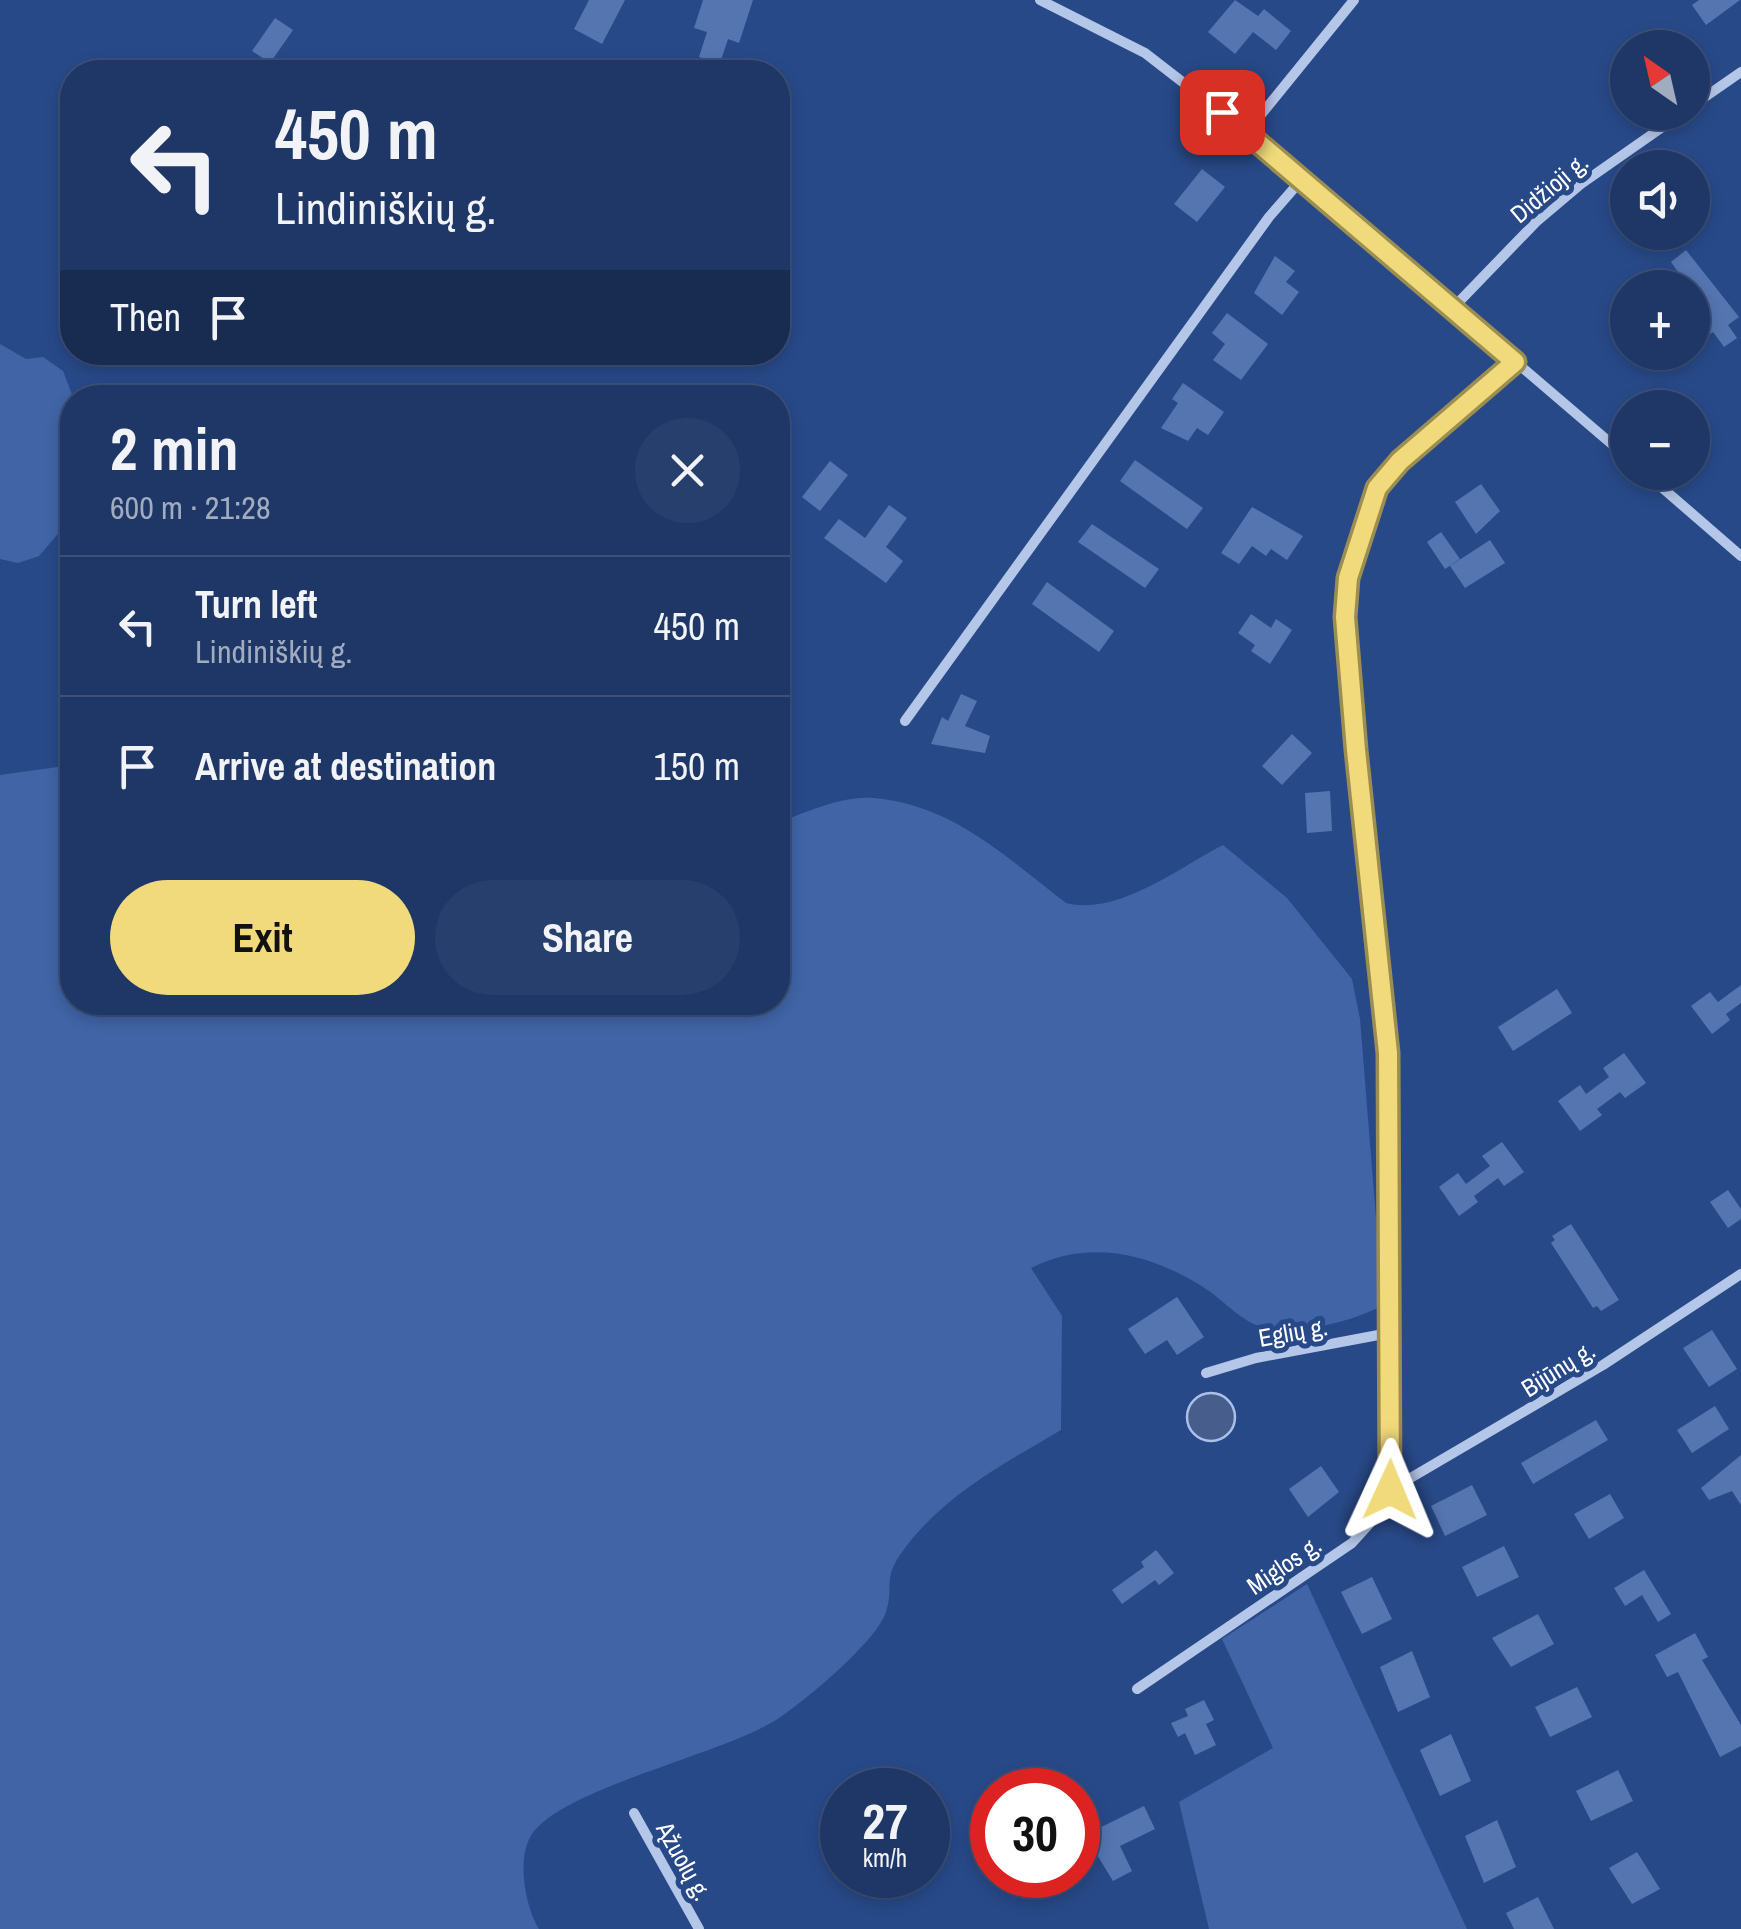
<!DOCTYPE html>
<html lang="en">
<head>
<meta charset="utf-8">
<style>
  body { margin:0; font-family:"Archivo Narrow",sans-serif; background:#263f6c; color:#f1f3f6; height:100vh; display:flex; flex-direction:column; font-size:38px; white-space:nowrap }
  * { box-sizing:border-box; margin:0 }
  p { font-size:32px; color:#a1acbf }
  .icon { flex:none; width:55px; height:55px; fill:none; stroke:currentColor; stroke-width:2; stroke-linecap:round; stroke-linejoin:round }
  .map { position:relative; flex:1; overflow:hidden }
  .details { position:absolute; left:60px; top:385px; width:730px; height:630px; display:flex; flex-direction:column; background:#1e3766; border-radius:40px; box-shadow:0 5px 15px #0003,0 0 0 2px #3c517a }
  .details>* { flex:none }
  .banner { position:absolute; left:60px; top:60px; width:730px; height:305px; border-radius:40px; box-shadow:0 5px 15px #0003,0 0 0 2px #3c517a; background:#1e3766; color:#f1f3f6; overflow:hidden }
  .needle { width:65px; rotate:326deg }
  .controls { position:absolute; left:1610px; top:30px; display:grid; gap:20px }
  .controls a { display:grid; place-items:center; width:100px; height:100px; border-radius:50%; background:#1e3766; box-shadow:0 5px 15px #0003,0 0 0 2px #3c517a; font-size:50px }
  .speed { position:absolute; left:820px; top:1768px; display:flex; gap:20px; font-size:50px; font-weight:700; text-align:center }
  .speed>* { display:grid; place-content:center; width:130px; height:130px; border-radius:50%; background:#1e3766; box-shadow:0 5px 15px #0003,0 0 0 2px #3c517a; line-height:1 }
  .speed small { font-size:25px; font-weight:400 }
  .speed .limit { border:15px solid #d22; background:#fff; color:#111 }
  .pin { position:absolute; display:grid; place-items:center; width:85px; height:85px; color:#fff; margin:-42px; border-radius:20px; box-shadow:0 5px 15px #0006 }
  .me { position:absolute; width:110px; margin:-55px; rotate:1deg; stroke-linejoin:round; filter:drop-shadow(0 0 8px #0008) }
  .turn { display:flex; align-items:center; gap:35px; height:210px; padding:0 50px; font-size:45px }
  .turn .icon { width:130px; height:130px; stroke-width:2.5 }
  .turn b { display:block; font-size:70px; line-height:85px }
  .then { display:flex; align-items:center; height:95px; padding:0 50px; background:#0003; gap:20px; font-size:38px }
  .round { display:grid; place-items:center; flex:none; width:105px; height:105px; border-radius:52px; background:#263f6c }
  .summary { display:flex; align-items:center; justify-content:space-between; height:170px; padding:0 50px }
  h1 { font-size:60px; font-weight:700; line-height:75px }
  .primary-button { display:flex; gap:20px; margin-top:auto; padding:20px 50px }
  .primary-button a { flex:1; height:115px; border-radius:60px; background:#f0da7b; color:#111; font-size:40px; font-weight:700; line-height:115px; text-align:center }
  .primary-button a+a { background:#263f6c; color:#f1f3f6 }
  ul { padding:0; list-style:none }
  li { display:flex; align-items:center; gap:30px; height:140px; padding:0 50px; border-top:2px solid #3c517a }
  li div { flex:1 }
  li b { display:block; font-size:38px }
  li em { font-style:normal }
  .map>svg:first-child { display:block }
</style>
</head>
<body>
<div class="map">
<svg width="1741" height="1929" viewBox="0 0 1741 1929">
  <rect width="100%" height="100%" fill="#284988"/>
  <!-- green -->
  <path fill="#4064a6" d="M0,344L26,359L43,357L63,371L73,397L72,456L63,528L39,556L18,563L0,559Z
    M72,765V1002H778V823C805,812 844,795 874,798C953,805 1006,857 1066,903C1118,916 1178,868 1223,845L1287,898L1352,979L1360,1019L1383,1305C1352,1322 1299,1335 1263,1327C1246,1324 1226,1304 1212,1293C1157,1255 1092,1237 1031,1268L1062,1316L1061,1430C1002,1465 940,1497 900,1555C883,1579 894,1589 886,1612C876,1642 806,1700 779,1718C727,1753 563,1788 532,1834C516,1858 525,1906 539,1929H0V775Z
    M1307,1584L1467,1929H1209L1179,1802L1273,1748L1222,1639Z"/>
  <!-- water -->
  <path fill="#475e8c" stroke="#a9c1e9" stroke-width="2.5" d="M1187 1417a24 24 0 1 1 48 0a24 24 0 1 1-48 0Z"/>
  <!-- building -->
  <path fill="#5575b1" d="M589,0H625L602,44L574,29Z
    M703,0H753L739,43L728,39L720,63L699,57L707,32L694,28Z
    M1235,0L1258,16L1264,9L1291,31L1276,50L1253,32L1235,54L1208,32Z
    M1699,0H1740L1706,25L1692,5Z
    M275,18L293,30L270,63L252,51Z
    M1202,169L1225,187L1197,222L1174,204Z
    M1686,250L1739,317L1728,325L1737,338L1724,347L1713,332L1692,346V316L1704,308L1671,262Z
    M1275,256L1295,271L1286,282L1299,292L1282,315L1254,293Z
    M1227,313L1268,344L1241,380L1213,360L1225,344L1212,333Z
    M1183,383L1224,412L1208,435L1197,428L1188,441L1161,428L1178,403L1172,399Z
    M1135,460L1203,508L1187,529L1120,481Z
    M830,461L848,475L820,511L802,497Z
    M1481,484L1500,511L1476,534L1455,502Z
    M889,505L907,518L886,547L903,561L886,583L824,538L839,519L865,538Z
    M1252,507L1303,536L1287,560L1271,549L1266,556L1252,546L1239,564L1221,553Z
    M1092,524L1159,569L1145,588L1078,542Z
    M1441,532L1460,559L1445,569L1427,542Z
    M1490,540L1505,563L1465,588L1450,566Z
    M1047,582L1114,631L1099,652L1032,604Z
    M1251,614L1271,628L1276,619L1292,630L1270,664L1251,651L1255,645L1238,633Z
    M961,694L977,701L965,726L990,736L985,753L931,744L942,717L948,721Z
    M1292,734L1312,753L1282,785L1262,766Z
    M1330,791L1332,831L1307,833L1305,793Z
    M1741,985V1003L1726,1014L1730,1020L1712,1034L1691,1006L1710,992L1718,1002Z
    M1557,989L1572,1013L1513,1051L1498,1027Z
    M1624,1053L1646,1083L1625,1098L1620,1092L1597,1109L1602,1115L1580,1131L1558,1101L1580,1085L1586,1094L1609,1077L1603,1068Z
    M1502,1142L1524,1172L1504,1186L1498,1178L1474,1196L1478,1202L1459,1216L1439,1187L1458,1173L1466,1184L1490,1166L1482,1156Z
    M1728,1190L1741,1209V1219L1728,1228L1710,1202Z
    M1571,1224L1619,1300L1601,1311L1597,1306L1593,1308L1551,1243L1555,1240L1552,1236Z
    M1177,1297L1204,1337L1177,1355L1167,1340L1145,1354L1128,1329Z
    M1712,1330L1737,1369L1709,1387L1683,1348Z
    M1715,1406L1729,1429L1692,1453L1677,1430Z
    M1596,1420L1608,1440L1533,1484L1521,1463Z
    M1741,1455V1505L1732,1491L1709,1500L1701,1488Z
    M1321,1466L1339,1492L1308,1517L1289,1489Z
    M1472,1485L1487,1515L1445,1536L1431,1506Z
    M1610,1494L1624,1518L1589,1539L1574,1514Z
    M1504,1546L1519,1577L1477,1597L1462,1567Z
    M1156,1550L1174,1573L1159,1585L1155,1580L1122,1604L1112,1590L1144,1567L1141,1562Z
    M1644,1570L1671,1614L1658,1622L1642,1595L1625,1606L1614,1588Z
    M1372,1577L1392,1619L1362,1634L1341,1592Z
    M1538,1614L1554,1644L1511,1667L1492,1638Z
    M1695,1633L1708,1657L1702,1660L1741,1725V1746L1720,1757L1678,1672L1667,1677L1655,1655Z
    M1412,1651L1430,1697L1398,1712L1380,1667Z
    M1577,1687L1592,1717L1550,1737L1535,1707Z
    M1204,1700L1214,1720L1206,1724L1216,1745L1195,1755L1185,1733L1178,1737L1171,1723L1188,1716L1185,1709Z
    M1451,1734L1471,1781L1440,1796L1420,1750Z
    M1618,1770L1633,1801L1591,1821L1576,1791Z
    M1144,1806L1155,1829L1120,1846L1132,1871L1113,1881L1085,1835Z
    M1497,1820L1516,1867L1484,1883L1465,1836Z
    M1637,1852L1660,1889L1632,1904L1609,1868Z
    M1538,1897L1554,1929H1514L1506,1913Z"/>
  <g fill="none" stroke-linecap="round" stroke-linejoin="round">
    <!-- street -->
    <path stroke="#b5c7e8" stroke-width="10" d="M1040,0L1145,53L1247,132L1628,458
      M1692,106L1741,72
      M1247,132L1354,0
      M1452,309L1536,222L1581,184L1684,112
      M1644,472L1741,556
      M905,721L1269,217L1303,178
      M1206,1373L1256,1358L1389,1333
      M1390,1490L1603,1365L1741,1274
      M1137,1689L1352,1543L1381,1511L1390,1490L1388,1053L1356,749L1345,617L1348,578L1377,488L1400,461L1515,362
      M634,1813L699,1929"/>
  </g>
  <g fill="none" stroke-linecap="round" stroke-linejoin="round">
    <!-- route casing -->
    <g stroke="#9c8e50" stroke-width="25">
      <path id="route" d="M1222,112L1515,362L1400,461L1377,488L1348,578L1345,617L1356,750L1388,1053L1390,1490"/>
    </g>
    <!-- route -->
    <use href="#route" stroke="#f0da7b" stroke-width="18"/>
  </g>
  <g text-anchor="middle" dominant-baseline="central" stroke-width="10" stroke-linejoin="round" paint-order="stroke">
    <!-- street labels -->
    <g font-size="25" fill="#fff" stroke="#284988">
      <text transform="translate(1549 188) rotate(-40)">Didžioji g.</text>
      <text transform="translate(1293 1332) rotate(-10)">Eglių g.</text>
      <text transform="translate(1558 1369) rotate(-32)">Bijūnų g.</text>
      <text transform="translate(1284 1565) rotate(-34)">Miglos g.</text>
      <text transform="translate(684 1861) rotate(61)">Ąžuolų g.</text>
    </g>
  </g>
</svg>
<div class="controls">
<a><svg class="needle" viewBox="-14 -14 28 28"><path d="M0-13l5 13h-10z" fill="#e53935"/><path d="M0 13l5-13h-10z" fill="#a1acbf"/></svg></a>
<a><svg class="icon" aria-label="sound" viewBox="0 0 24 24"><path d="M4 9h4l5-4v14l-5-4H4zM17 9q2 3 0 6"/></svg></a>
<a>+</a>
<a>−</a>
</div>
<div class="speed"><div>27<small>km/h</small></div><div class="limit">30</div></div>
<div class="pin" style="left:1222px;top:112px;background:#d93025"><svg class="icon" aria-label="arrive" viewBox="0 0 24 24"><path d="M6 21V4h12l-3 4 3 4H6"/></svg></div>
<svg class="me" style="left:1390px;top:1490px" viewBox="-20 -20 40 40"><path d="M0-17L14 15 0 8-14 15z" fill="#f0da7b" stroke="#fff" stroke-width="4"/></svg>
<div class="banner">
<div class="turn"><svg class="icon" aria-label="left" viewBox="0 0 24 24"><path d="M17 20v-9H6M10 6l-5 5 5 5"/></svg><div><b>450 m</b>Lindiniškių g.</div></div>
<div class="then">Then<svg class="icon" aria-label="arrive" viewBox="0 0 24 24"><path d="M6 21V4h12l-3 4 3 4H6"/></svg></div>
</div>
<section class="details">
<div class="summary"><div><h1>2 min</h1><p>600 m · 21:28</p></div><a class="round"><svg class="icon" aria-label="close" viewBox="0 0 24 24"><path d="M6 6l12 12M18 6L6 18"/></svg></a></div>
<ul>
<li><svg class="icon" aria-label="left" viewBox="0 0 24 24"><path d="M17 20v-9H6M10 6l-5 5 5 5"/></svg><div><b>Turn left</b><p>Lindiniškių g.</p></div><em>450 m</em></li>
<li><svg class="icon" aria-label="arrive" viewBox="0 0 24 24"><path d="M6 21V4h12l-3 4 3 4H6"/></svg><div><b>Arrive at destination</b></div><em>150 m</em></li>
</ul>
<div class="primary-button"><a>Exit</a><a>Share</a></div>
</section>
</div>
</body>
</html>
